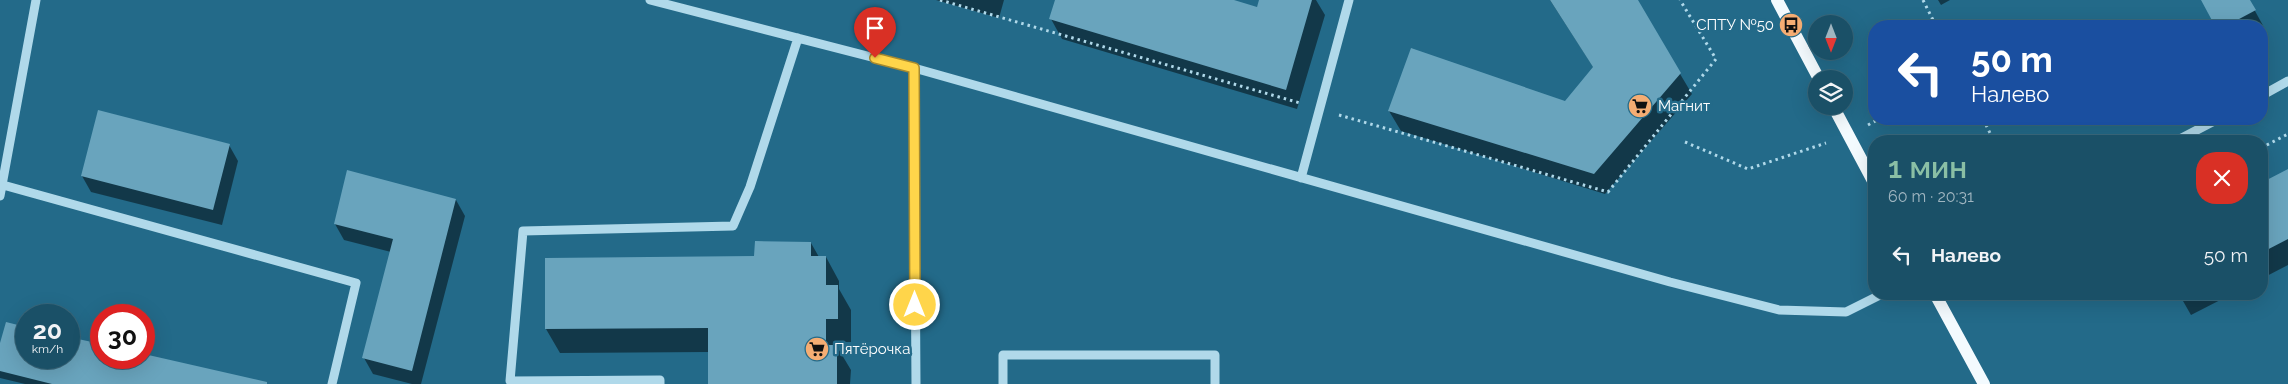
<!DOCTYPE html>
<html lang="ru">
<head>
<meta charset="utf-8">
<style>
  body { margin:0; font-family:Raleway,sans-serif; background:#275a70; color:#f1f3f6; height:100vh; display:flex; flex-direction:column; font-size:19px; white-space:nowrap }
  * { box-sizing:border-box; margin:0 }
  p { font-size:16px; color:#9fb5c0 }
  .icon { flex:none; width:28px; height:28px; fill:none; stroke:currentColor; stroke-width:2; stroke-linecap:round; stroke-linejoin:round }
  .map { position:relative; flex:1; overflow:hidden }
  .sheet { position:absolute; left:1868px; top:135px; width:400px; height:165px; display:flex; flex-direction:column; background:#1a5067; border-radius:20px; box-shadow:0 5px 20px #0002,0 0 0 1px #38677b }
  .sheet>* { flex:none }
  .hud { position:absolute; left:1868px; top:20px; width:400px; height:105px; border-radius:20px; box-shadow:0 5px 20px #0002,0 0 0 1px #38677b; background:#1a4fa0; color:#fff; overflow:hidden }
  .needle { width:32px; rotate:180deg }
  .tools { position:absolute; left:1808px; top:15px; display:grid; gap:10px }
  .tools a { display:grid; place-items:center; width:45px; height:45px; border-radius:50%; background:#1a5067; box-shadow:0 5px 20px #0002,0 0 0 1px #38677b; font-size:25px }
  .speed { position:absolute; left:15px; top:304px; display:flex; gap:10px; font-size:25px; font-weight:700; text-align:center }
  .speed>* { display:grid; place-content:center; width:65px; height:65px; border-radius:50%; background:#1a5067; box-shadow:0 5px 20px #0002,0 0 0 1px #38677b; line-height:1 }
  .speed small { font-size:12px; font-weight:400 }
  .speed .limit { border:8px solid #d22; background:#fff; color:#111 }
  .pin { position:absolute; display:grid; place-items:center; width:42px; height:42px; color:#fff; margin:-51px -21px; border-radius:50% 50% 50% 0; rotate:-45deg; box-shadow:0 0 5px #0007 }
  .pin .icon { rotate:45deg }
  .me { position:absolute; width:55px; margin:-28px; rotate:0deg; stroke-linejoin:round; filter:drop-shadow(0 0 4px #0008) }
  .turn { display:flex; align-items:center; gap:18px; height:105px; padding:0 20px; font-size:22px }
  .turn .icon { width:65px; height:65px; stroke-width:2.5 }
  .turn b { display:block; font-size:35px; line-height:42px }
  .round { display:grid; place-items:center; flex:none; width:52px; height:52px; border-radius:20px; background:#275a70 }
  .head { display:flex; align-items:center; justify-content:space-between; height:85px; padding:0 20px }
  h1 { font-size:30px; font-weight:600; line-height:38px; color:#8abfa5 }
  ul { padding:0; list-style:none }
  li { display:flex; align-items:center; gap:15px; height:70px; padding:0 20px }
  li div { flex:1 }
  li b { display:block; font-size:19px }
  li em { font-style:normal }
  .map>svg:first-child { display:block }
</style>
</head>
<body>
<div class="map">
<svg width="2288" height="384" viewBox="0 0 2288 384">
  <rect width="100%" height="100%" fill="#236a89"/>
  <!-- shadow -->
  <path fill="#0007" d="M936,0H1004L999,18Z
    M1056,0H1229L1257,8L1260,0H1316L1325,15L1297,109L1062,39L1051,19Z
    M1550,0H1636L1692,94L1605,194L1401,131L1389,111L1565,102L1594,68Z
    M1938,0H1950L1941,5Z
    M2202,0H2249L2266,31L2261,33V26H2217Z
    M229,145L238,161L222,225L91,192L82,176Z
    M2288,171V265L2261,279V185Z
    M456,200L465,216L421,384H412L373,374L364,358L391,252L344,240L335,224Z
    M811,243L819,257H826L839,281V289L851,310V342H839V350L851,370L850,384H709V352L560,353L546,329L755,258Z
    M2179,294H2232L2191,315Z
    M7,324L26,328V358H69V338L101,346V358H144V355L267,384H25L0,378V347Z"/>
  <!-- building -->
  <path fill="#69a4bd" d="M1055,0H1234L1257,7L1259,0H1312L1286,90L1049,19Z
    M1550,0H1638L1681,73L1594,174L1388,111L1411,48L1565,101L1593,67Z
    M2201,0H2250L2256,10L2226,26H2215Z
    M98,110L230,144L213,210L81,176Z
    M2288,169V239L2261,253V183Z
    M347,170L456,199L412,371L362,358L393,239L334,224Z
    M755,241L811,242V256H826V285H838V319H826V345H837V384H708V328L545,329V258L754,256Z
    M6,322L26,327V358H69V337L101,344V358H144V354L267,382V384H52L0,371V343Z"/>
  <g fill="none" stroke-linecap="round" stroke-linejoin="round">
    <!-- path -->
    <path stroke="#b0d9ea" stroke-width="3" stroke-dasharray="2.5 4" stroke-linecap="butt" d="M940,0L1300,103
      M1923,0L1936,26
      M1339,115L1608,192L1716,59L1680,0
      M1983,119L1994,141
      M1868,125L1879,119
      M1685,142L1748,169L1826,143
      M2261,148L2288,134"/>
    <!-- minor -->
    <path stroke="#b0d9ea" stroke-width="9" d="M650,0L914,68L1670,282L1779,310L1846,312L1882,294
      M914,68L916,384
      M2261,96L2288,81
      M2176,141L2218,119
      M1301,178L1349,0
      M3,185L356,283L332,384
      M0,196L36,0
      M660,384V380L510,381L523,231L733,226L750,187L798,38
      M1003,384V355H1215V384"/>
    <!-- major -->
    <path stroke="#f3fafe" stroke-width="12" d="M1777,0L1819,79
      M1833,106L1874,183
      M1935,294L1984,384"/>
  </g>
  <g fill="none" stroke-linecap="round" stroke-linejoin="round">
    <!-- route casing -->
    <g stroke="#a68a30" stroke-width="12">
      <path id="route" d="M875,58L914,68L915,305"/>
    </g>
    <!-- route -->
    <use href="#route" stroke="#ffd54a" stroke-width="9"/>
  </g>
  <!-- icons -->
  <defs>
    <g id="bus-disc" transform="scale(1.25)"><circle r="9.5" fill="#f5ad73" stroke="#236a89"/><path d="M-5-6H5V4H4V6H2V4H-2V6H-4V4H-5ZM-3.5-4V0h7V-4ZM-3.5 1.2v1.5H-2V1.2ZM2 1.2v1.5H3.5V1.2Z" fill="#111"/></g>
    <g id="supermarket-disc" transform="scale(1.25)"><circle r="9.5" fill="#f5ad73" stroke="#236a89"/><path d="M-6-5.5h2.5l.6 2H6L4.5 2H-2.5L-4.4-4H-6ZM-1.5 3.2a1.3 1.3 0 1 0 .1 0ZM3 3.2a1.3 1.3 0 1 0 .1 0Z" fill="#111"/></g>
  </defs>
  <g fill-rule="evenodd">
    <use href="#bus-disc" x="1791" y="25"/>
    <use href="#supermarket-disc" x="1640" y="106"/>
    <use href="#supermarket-disc" x="817" y="349"/>
  </g>
  <g text-anchor="middle" dominant-baseline="central" stroke-width="5" stroke-linejoin="round" paint-order="stroke">
    <!-- poi labels -->
    <g font-size="15" fill="#fff" stroke="#236a89" text-anchor="start">
      <text x="1774" y="25" text-anchor="end">СПТУ №50</text>
      <text x="1658" y="106">Магнит</text>
      <text x="834" y="349">Пятёрочка</text>
    </g>
  </g>
</svg>
<div class="tools">
<a><svg class="needle" viewBox="-14 -14 28 28"><path d="M0-13l5 13h-10z" fill="#e53935"/><path d="M0 13l5-13h-10z" fill="#9fb5c0"/></svg></a>
<a><svg class="icon" aria-label="layers" viewBox="0 0 24 24"><path d="M12 4l9 5-9 5-9-5zM3 14l9 5 9-5"/></svg></a>
</div>
<div class="speed"><div>20<small>km/h</small></div><div class="limit">30</div></div>
<div class="pin" style="left:875px;top:58px;background:#d93025"><svg class="icon" aria-label="arrive" viewBox="0 0 24 24"><path d="M6 21V4h12l-3 4 3 4H6"/></svg></div>
<svg class="me" style="left:915px;top:305px" viewBox="-20 -20 40 40"><circle r="17" fill="#ffd54a" stroke="#fff" stroke-width="3"/><path d="M0-11L8 9 0 5-8 9z" fill="#fff"/></svg>
<div class="hud">
<div class="turn"><svg class="icon" aria-label="left" viewBox="0 0 24 24"><path d="M17 20v-9H6M10 6l-5 5 5 5"/></svg><div><b>50 m</b>Налево</div></div>
</div>
<section class="sheet">
<div class="head"><div><h1>1 мин</h1><p>60 m · 20:31</p></div><a class="round" style="background:#d93025;color:#fff"><svg class="icon" aria-label="close" viewBox="0 0 24 24"><path d="M6 6l12 12M18 6L6 18"/></svg></a></div>
<ul>
<li><svg class="icon" aria-label="left" viewBox="0 0 24 24"><path d="M17 20v-9H6M10 6l-5 5 5 5"/></svg><div><b>Налево</b></div><em>50 m</em></li>
</ul>
</section>
</div>
</body>
</html>
